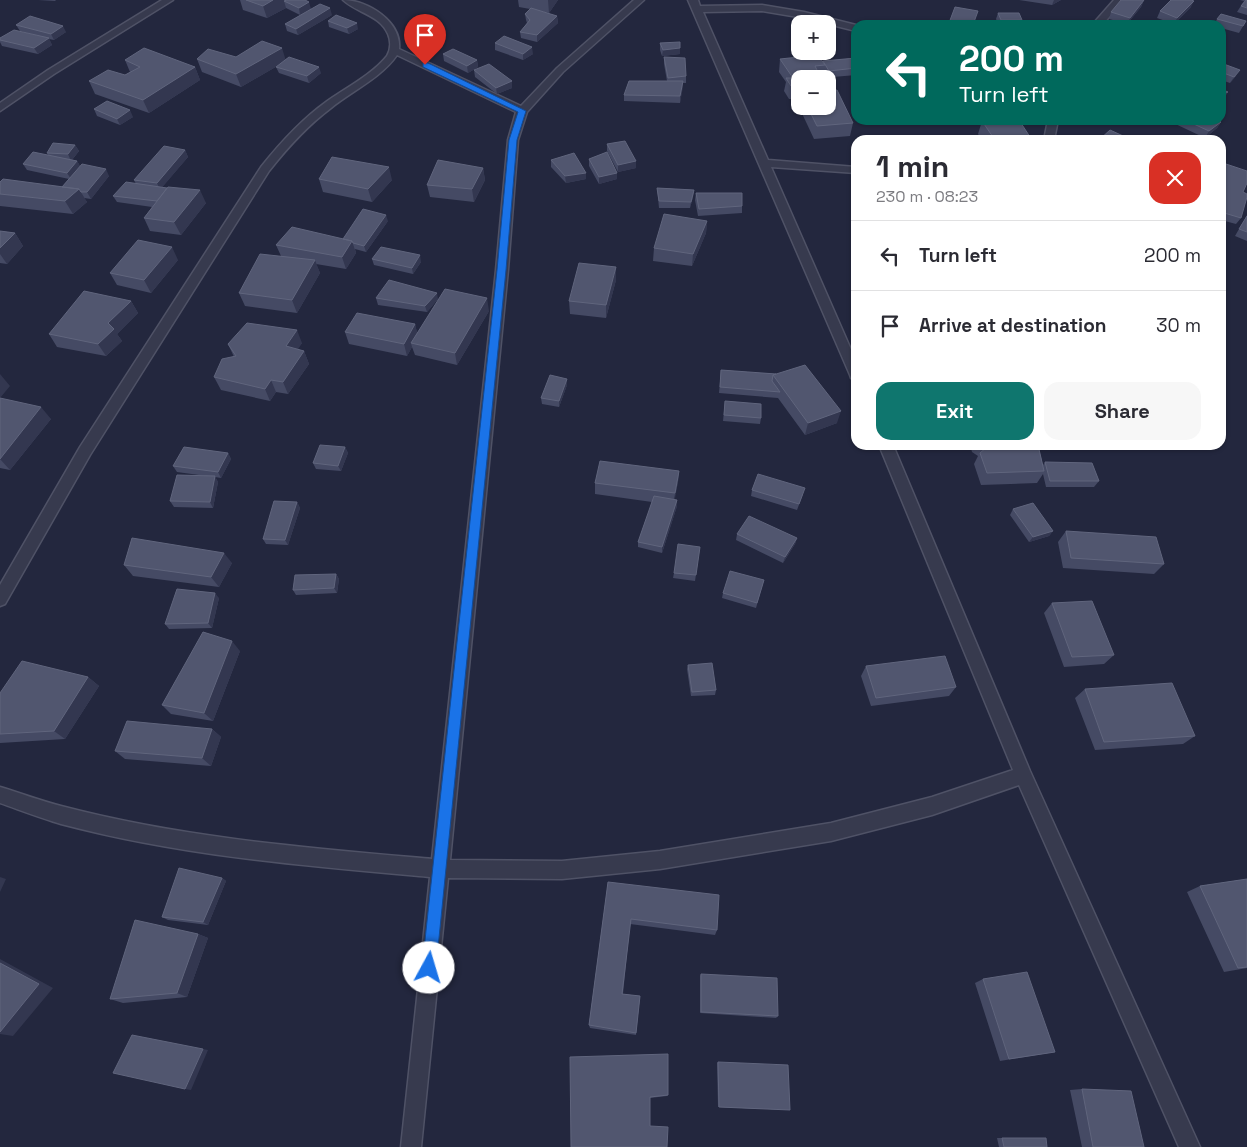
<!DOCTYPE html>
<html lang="en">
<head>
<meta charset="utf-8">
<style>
  body { margin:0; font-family:"Space Grotesk",sans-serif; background:#f7f7f7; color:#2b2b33; height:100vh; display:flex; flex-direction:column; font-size:19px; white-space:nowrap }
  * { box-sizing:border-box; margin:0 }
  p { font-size:16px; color:#7c7c81 }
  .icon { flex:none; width:28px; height:28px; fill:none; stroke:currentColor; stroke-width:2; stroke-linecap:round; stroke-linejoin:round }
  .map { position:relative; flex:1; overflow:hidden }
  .panel { position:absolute; left:851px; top:135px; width:375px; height:315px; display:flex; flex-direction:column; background:#fff; border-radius:15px; box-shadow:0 1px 4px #0004 }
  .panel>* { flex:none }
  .guide { position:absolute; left:851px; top:20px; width:375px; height:105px; border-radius:15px; box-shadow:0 1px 4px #0004; background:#00695c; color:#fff; overflow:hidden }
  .buttons { position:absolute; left:791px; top:15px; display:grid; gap:10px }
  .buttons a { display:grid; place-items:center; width:45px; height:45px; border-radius:10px; background:#fff; box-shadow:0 1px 4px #0004; font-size:25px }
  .pin { position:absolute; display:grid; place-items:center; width:42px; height:42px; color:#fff; margin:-51px -21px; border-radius:50% 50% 50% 0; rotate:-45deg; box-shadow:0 0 5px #0007 }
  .pin .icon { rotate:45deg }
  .me { position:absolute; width:55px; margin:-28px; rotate:6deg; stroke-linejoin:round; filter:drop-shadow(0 0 4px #0008) }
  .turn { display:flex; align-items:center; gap:18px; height:105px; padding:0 25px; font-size:22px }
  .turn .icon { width:65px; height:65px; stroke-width:2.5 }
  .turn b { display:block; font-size:35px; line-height:42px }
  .round { display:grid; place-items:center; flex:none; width:52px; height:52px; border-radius:15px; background:#f7f7f7 }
  .overview { display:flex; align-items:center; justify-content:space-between; height:85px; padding:0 25px }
  h1 { font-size:30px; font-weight:600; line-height:38px }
  .cta { display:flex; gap:10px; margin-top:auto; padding:10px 25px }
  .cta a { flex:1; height:58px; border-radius:15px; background:#0f766e; color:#fff; font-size:20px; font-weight:600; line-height:58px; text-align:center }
  .cta a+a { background:#f7f7f7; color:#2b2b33 }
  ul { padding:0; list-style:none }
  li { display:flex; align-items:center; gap:15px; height:70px; padding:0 25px; border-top:1px solid #e1e1e2 }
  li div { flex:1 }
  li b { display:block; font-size:19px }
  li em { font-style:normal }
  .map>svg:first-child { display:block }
</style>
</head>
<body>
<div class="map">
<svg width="1247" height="1147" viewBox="0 0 1247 1147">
  <rect width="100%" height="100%" fill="#23273e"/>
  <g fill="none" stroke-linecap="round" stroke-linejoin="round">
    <!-- minor casing -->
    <g stroke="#4f5266" stroke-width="3">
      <path id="minor" d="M162,0H173L54,74L0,111V103L48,70Z
        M343,0C368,0 402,22 399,49L521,106L557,68L634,0H644L563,72L527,112L518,140L508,270L450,860L562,861L660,851L831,823L932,797L1013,770L879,445H893L1030,771L1200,1147H1179L1019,785L932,815L831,841L660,869L562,879L448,878L421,1147H401L430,877C306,866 182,856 61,824C41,818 20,810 0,803V787C20,793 41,801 61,806C182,838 308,848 432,859L496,270L508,140L516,112L397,55C381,78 352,91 331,108C307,126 288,147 269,171L90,455L5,604L0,606V585L80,447L261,167C281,142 301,120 326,102C344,89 373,74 387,56C391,49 391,41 388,34C380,15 357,13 343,0Z
        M688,0H698L700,6L762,5L804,12L856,25V31L804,18L762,11L703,12L768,160L856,167V173L771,167L856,361V380L851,378L850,375Z
        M1114,0H1124L1102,25H1092Z
        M1048,120H1058L1054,140H1044Z"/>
    </g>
    <!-- minor -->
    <use href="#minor" fill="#373a4e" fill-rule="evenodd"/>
  </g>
  <!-- wall -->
  <path fill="#454a64" d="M38,0H56L55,1Z
    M240,0H305L311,9L300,15L286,8L267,18L243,10Z
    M518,0H558L549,13L540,11L557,16L558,23L537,42L521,38L520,32L527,23L526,20L525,14L530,9L519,7Z
    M1019,0H1061L1052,5Z
    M1144,0L1141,7L1127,24L1109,19L1111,12Z
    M1240,0H1247V15L1237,12L1244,1Z
    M1191,7L1174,24L1157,18L1160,11Z
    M998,13L1022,20L1020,25H998L996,19Z
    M332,15L298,35L287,31L285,24Z
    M1217,19L1246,21L1239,33L1221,28V25H1214Z
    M328,21L358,29L349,34L329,27Z
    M16,25L66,32L54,40L49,39L52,45L38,54L2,46L0,42V38L39,36L20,31Z
    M495,43L533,54L523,60L495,50Z
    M660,43L680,54L662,56L660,50Z
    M443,54L477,60L478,67L468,73L444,61Z
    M236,57L286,60L321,73L309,83L279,73L276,67L279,65L241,87L202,72L197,59Z
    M664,57L686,76V83H683L680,103L624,101V95L667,81L664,64Z
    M856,58V75L833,77V85L832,91L853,123L850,136L814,139L799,107L800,101V106H828V79H800V99H789L784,91L786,82L779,72L780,59L823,61Z
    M125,60L195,67L200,80L149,113L95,94L89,81L125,75L130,72Z
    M1221,63L1236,76L1230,83L1221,80Z
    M474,70L512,81V88L497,94L475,77Z
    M94,109L133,117L120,125L97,116Z
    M1167,120H1217L1221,122L1217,128L1205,138Z
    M982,121L1032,140H982L978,134Z
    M607,144L636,161V168L618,172L607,151Z
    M75,145L79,151L72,160L77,161L80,166L109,176L91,199L84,198L87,202L73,214L0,206V182L62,187L69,179L27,170L23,164L48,155L47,153Z
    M185,150L188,157L162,187L206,203L181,235L150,231L144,218L152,207L117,202L113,196L136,184L134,180Z
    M589,159L617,179L599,184L589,166Z
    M551,160L586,179L566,183L551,167Z
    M1226,164L1241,218L1236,224L1221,220V173Z
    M483,168L485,180L474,202L430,197L427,185Z
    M319,179L392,180L372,202L323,192Z
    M657,188L694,190L693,197L690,208H659Z
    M696,193L742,206V213L698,216L695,200Z
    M1247,215V241L1235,236Z
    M388,221L366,252L355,249L356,253L346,269L316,264L320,273L297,313L245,306L239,293L281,256L276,245L343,239Z
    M707,221L706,233L692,266L653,261L654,248Z
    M0,231L15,233L23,246L7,264L0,263Z
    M372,259L421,262L413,274L374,265Z
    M178,260L151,293L117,285L110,273Z
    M616,280L606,318L570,314L569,301Z
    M376,298L438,299L427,312L378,305Z
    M131,301L138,313L117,334L122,341L106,356L57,347L49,334Z
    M489,311L457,365L415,355L412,347L407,356L349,344L345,332L415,324L417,333Z
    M302,343L297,349L304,351L309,364L288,394L276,392L270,401L221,390L214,377L234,357L228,344Z
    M721,370L776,374L837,423L805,435L778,398L719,393Z
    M567,385L559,407L542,404L541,398Z
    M0,398L51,419L10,470L0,468Z
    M725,401L761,418L760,424L723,421Z
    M970,445H1038L1043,465L1045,462L1099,481L1094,487H1046L1043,474L1037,483L981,485L974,464L978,456L972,452Z
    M345,447L348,453L341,471L316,469L313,463Z
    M228,453L231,459L221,478L215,477L218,482L213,508L174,507L170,501L206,476L177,472L173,466Z
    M679,471L678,482L674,500H677V506L662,553L638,547V542L652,502L595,494V483Z
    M752,490L803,494L797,510L751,496Z
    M297,502L300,508L288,545L266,544L263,539Z
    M1013,509L1053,531L1049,536L1029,542L1010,515Z
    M1066,531L1164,564L1154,574L1063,568L1058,542Z
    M737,534L797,538L795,544L783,563L736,540Z
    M700,547L695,581L673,578L674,573Z
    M232,563L219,587L133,576L124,565Z
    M336,574L339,579L337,593L296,595L293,590Z
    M764,580L756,608L722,598L723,593Z
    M219,598L212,628L169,629L165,624Z
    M1052,603L1114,655L1104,664L1064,667L1044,613Z
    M240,651L213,721L171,714L162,705Z
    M688,665L716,690L715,695L691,696L687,669Z
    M866,666L956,687L949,696L871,706L861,676Z
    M88,677L99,686L65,739L0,743V693Z
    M1085,689L1195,736L1183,744L1095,750L1075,698Z
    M212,729L221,737L211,766L125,759L115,751Z
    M222,878L226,881L208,925L168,920L162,917Z
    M1247,879V968L1224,972L1187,892L1200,886Z
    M608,882L717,930L715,935L630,924L623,994L640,996L636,1035L590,1028L589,1025Z
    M198,934L208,938L187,997L123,1003L110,999Z
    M701,974L778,1016L776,1018L700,1013V976Z
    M983,979L1055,1052L1000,1061L975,983Z
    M570,1057L668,1095L667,1096L650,1098V1126L667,1147Z
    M718,1062L790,1110L718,1107L717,1063Z
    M1082,1089L1144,1147H1082L1070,1090Z
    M997,1138H1002L1047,1147H999Z"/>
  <!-- shaded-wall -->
  <path fill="#333750" d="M273,0H300L284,1L286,8L267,18L263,6Z
    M548,0H558L549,13Z
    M1054,0H1061L1052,5Z
    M1144,0L1141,7L1127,24L1130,18Z
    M1194,1L1191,7L1174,24L1177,18Z
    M309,2L311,9L300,15L299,8Z
    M330,8L332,15L298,35L296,29Z
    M557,16L558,23L537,42V35Z
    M357,23L358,29L349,34L347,28Z
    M63,26L66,32L54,40L51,34Z
    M49,38L52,45L38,54L34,48Z
    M532,47L533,54L523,60V54Z
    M282,48L286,61L241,87L236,74Z
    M680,48V54L662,56L663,50Z
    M477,60L478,67L468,73L467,66Z
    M195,67L200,80L149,113L143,100Z
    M319,67L321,73L309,83L307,76Z
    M1240,70L1236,76L1230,83L1234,77Z
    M512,81V88L497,94L496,88Z
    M683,81V87L680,103V96Z
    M1228,92L1224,99L1221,100V95Z
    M130,110L133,117L120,125L117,119Z
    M1221,122L1217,128L1205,138L1209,131Z
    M75,145L79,151L71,161L68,154Z
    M185,150L188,157L160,190L157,183Z
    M77,161L81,168L71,179L67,173Z
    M636,161V168L618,172V165Z
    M389,167L392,180L372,202L368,189Z
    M483,168L485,180L474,202L472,189Z
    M106,169L109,176L91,199L87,192Z
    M586,173V179L566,183L565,176Z
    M617,173V179L599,184V177Z
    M79,189L87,202L73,214L65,201Z
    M200,190L206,203L181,235L174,222Z
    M694,190L693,197L690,208L691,202Z
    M386,215L388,221L366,252L364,246Z
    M707,221L706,233L692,266L693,254Z
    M15,233L23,246L7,264L0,254V248Z
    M352,241L356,253L346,269L342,257Z
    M172,247L178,260L151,293L144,280Z
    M420,255L421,262L413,274L412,268Z
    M315,260L320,273L297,313L292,300Z
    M616,267V280L606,318V305Z
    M437,293L438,299L427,312L425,306Z
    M487,298L489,311L457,365L455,353Z
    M131,301L138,313L117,334L122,341L106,356L98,344L108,323Z
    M415,324L418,336L411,343L412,347L407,356L404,344Z
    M297,330L302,343L292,359L286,346Z
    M304,351L309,364L288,394L283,382Z
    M0,374L10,386L0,398Z
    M567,379V385L559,407V401Z
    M271,380L276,392L270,401L265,389Z
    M41,407L51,419L10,470L0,459Z
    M841,411L837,423L805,435L808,423Z
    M345,447L348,453L341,471L338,466Z
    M228,453L231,459L221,478L218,472Z
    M679,471L678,482L674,504L675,493Z
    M215,476L218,482L213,508L210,502Z
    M677,500V506L662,553V547Z
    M297,502L300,508L288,545L285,540Z
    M1053,531L1049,536L1029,542L1033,537Z
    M797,538L795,544L783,563L785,557Z
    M224,553L232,563L219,587L211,577Z
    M336,574L339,579L337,593L334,588Z
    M215,593L219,598L212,628L208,623Z
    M232,641L240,651L213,721L204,713Z
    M88,677L99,686L65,739L54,731Z
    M212,729L221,737L211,766L202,758Z
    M0,877L6,879L0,892Z
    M222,878L226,881L208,925L203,922Z
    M198,934L208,938L187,997L177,993Z
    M0,959L53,988L13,1036L0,1034Z
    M203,1049L208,1050L191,1090L185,1089Z"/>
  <!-- building -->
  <path fill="#51566f" stroke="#60657d" d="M246,0H273L263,6Z
    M287,0H305L309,2L299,8L284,1Z
    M1121,0H1144L1130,18L1111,12Z
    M1171,0H1191L1194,1L1177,18L1160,11Z
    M1246,0H1247V8L1241,6Z
    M320,4L330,8L296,29L285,24Z
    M955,7L978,11L974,22L991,25H959L949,23Z
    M531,8L557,16L537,35L520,32L530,20L525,14Z
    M998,13H1019L1022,20H1001Z
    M1221,14L1246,21L1243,26L1217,19Z
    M336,15L357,23L347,28L328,21Z
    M30,16L63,26L51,34L16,25Z
    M14,30L49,38L34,48L0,40V38Z
    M504,36L532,47L523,54L495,43Z
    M262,41L282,48L236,74L197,59L208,49L236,57Z
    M680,42V48L663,50L660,43Z
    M144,48L195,67L143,100L89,81L108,70L125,75L140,67L125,60Z
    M453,49L477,60L467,66L443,54Z
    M818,55L825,65L815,66L819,74L832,75L833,85H828V79H800V86H791L786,78H793L780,59Z
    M289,57L319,67L307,76L276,67Z
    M664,57L685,58L686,76L668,78Z
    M856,58V68L829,71L823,61Z
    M1221,63L1240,70L1234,77L1221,72Z
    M489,64L512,81L496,88L474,70Z
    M629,81H683L680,96L624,95Z
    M1221,89L1228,92L1221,95Z
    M837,90L853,123L817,126L807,106H828V91Z
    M107,101L130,110L117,119L94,109Z
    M991,120H1019L1032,140H995L982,121Z
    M1185,120H1217L1221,122L1209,131Z
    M1110,130L1132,140H1099Z
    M625,141L636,161L618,165L607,144Z
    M53,143L75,145L68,154L47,153Z
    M164,146L185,150L157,183L134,180Z
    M33,152L77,161L67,173L23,164Z
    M607,152L617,173L599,177L589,159Z
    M574,153L586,173L565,176L551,160Z
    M332,157L389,167L368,189L319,179Z
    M438,160L483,168L472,189L427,185Z
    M82,164L106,169L87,192H81L79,189L62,187Z
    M1226,164L1247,171V183L1243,192L1247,194V197L1241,218L1221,212V193L1223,188L1221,187V176Z
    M3,179L79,189L65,201L0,194V182Z
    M126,182L167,188L157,201L113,196Z
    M168,187L200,190L174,222L144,218Z
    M657,188L694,190L691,202L659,201Z
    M696,193H742V206L699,209Z
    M363,209L386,215L364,246L353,243L352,241L343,239Z
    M664,214L707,221L693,254L654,248Z
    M1247,216V232L1239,229Z
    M292,227L352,241L342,257L276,245Z
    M0,231L15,233L0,248Z
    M138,240L172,247L144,280L110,273Z
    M381,247L420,255L412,268L372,259Z
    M260,254L315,260L292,300L239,293Z
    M579,263L616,267L606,305L569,301Z
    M389,280L437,293L425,306L376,298Z
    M445,289L487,298L455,353L411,343Z
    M84,291L131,301L108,323L114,329L98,344L49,334Z
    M357,313L415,324L404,344L345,332Z
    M247,323L297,330L286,346L304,351L283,382L271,380L265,389L214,377L222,359L236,356L228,344Z
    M805,365L841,411L808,423L773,375Z
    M721,370L776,374L773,375L772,381L780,392L720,387Z
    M550,375L567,379L559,401L541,398Z
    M0,398L41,407L0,459Z
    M725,401L761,404V418L724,415Z
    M320,445L345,447L338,466L313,463Z
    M985,445H1038L1044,471L987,473L980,453L987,447Z
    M184,447L228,453L218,472L173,466Z
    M600,461L679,471L675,493L595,483Z
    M1045,462L1092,463L1099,481H1050Z
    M758,474L805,488L799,504L752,490Z
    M177,475L215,476L210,502L170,501Z
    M654,496L677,500L662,547L638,542Z
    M274,501L297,502L285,540L263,539Z
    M1033,503L1053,531L1033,537L1013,509Z
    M749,516L797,538L785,557L737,534Z
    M1066,531L1156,537L1164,564L1071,558Z
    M132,538L224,553L211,577L124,565Z
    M678,544L700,547L696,575L674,573Z
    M730,571L764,580L757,603L723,593Z
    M336,574L334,588L293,590L295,575Z
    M177,589L215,593L208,623L165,624Z
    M1092,601L1114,655L1072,657L1052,603Z
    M203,632L232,641L204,713L162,705Z
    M945,656L956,687L876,698L866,666Z
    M22,661L88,677L54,731L0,734V693Z
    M712,663L716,690L692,692L688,665Z
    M1172,683L1195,736L1104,742L1085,689Z
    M127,721L212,729L202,758L115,751Z
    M179,868L222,878L203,922L162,917Z
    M1247,879V967L1238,968L1200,886Z
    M608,882L719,895L717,930L631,919L622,994L640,996L636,1033L589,1025Z
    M135,920L198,934L177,993L110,999Z
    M0,963L39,984L0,1032Z
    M1027,972L1055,1052L1009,1059L983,979Z
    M701,974L777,978L778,1016L701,1012Z
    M132,1035L203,1049L185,1089L113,1073Z
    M668,1054V1095L650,1097V1126L668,1127L667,1147H571L570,1057Z
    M718,1062L788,1065L790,1110L719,1107Z
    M1082,1089L1131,1091L1144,1147H1093Z
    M1002,1138H1046L1047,1147H1004Z"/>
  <!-- route -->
  <path fill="#1a73e8" stroke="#114b97" d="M423,63H428L526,111L517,140L506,270L436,968L434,973L429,975L424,973L422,968L497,270L509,140L518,112L423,67Z"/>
</svg>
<div class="buttons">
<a>+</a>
<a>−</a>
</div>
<div class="pin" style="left:425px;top:65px;background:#d93025"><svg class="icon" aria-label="arrive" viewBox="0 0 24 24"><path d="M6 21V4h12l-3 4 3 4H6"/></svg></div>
<svg class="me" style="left:429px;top:968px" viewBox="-20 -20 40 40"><circle r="19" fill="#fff"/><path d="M0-13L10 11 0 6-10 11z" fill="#1a73e8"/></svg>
<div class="guide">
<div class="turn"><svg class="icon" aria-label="left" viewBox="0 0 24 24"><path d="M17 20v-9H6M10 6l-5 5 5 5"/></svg><div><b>200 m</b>Turn left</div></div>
</div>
<section class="panel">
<div class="overview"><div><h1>1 min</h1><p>230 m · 08:23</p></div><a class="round" style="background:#d93025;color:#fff"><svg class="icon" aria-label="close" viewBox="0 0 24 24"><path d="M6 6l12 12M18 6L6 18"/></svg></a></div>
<ul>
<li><svg class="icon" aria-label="left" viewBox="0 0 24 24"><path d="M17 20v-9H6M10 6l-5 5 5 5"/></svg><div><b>Turn left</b></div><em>200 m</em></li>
<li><svg class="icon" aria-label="arrive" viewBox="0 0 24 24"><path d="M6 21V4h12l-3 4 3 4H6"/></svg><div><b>Arrive at destination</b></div><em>30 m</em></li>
</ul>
<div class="cta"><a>Exit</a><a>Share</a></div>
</section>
</div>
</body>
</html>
